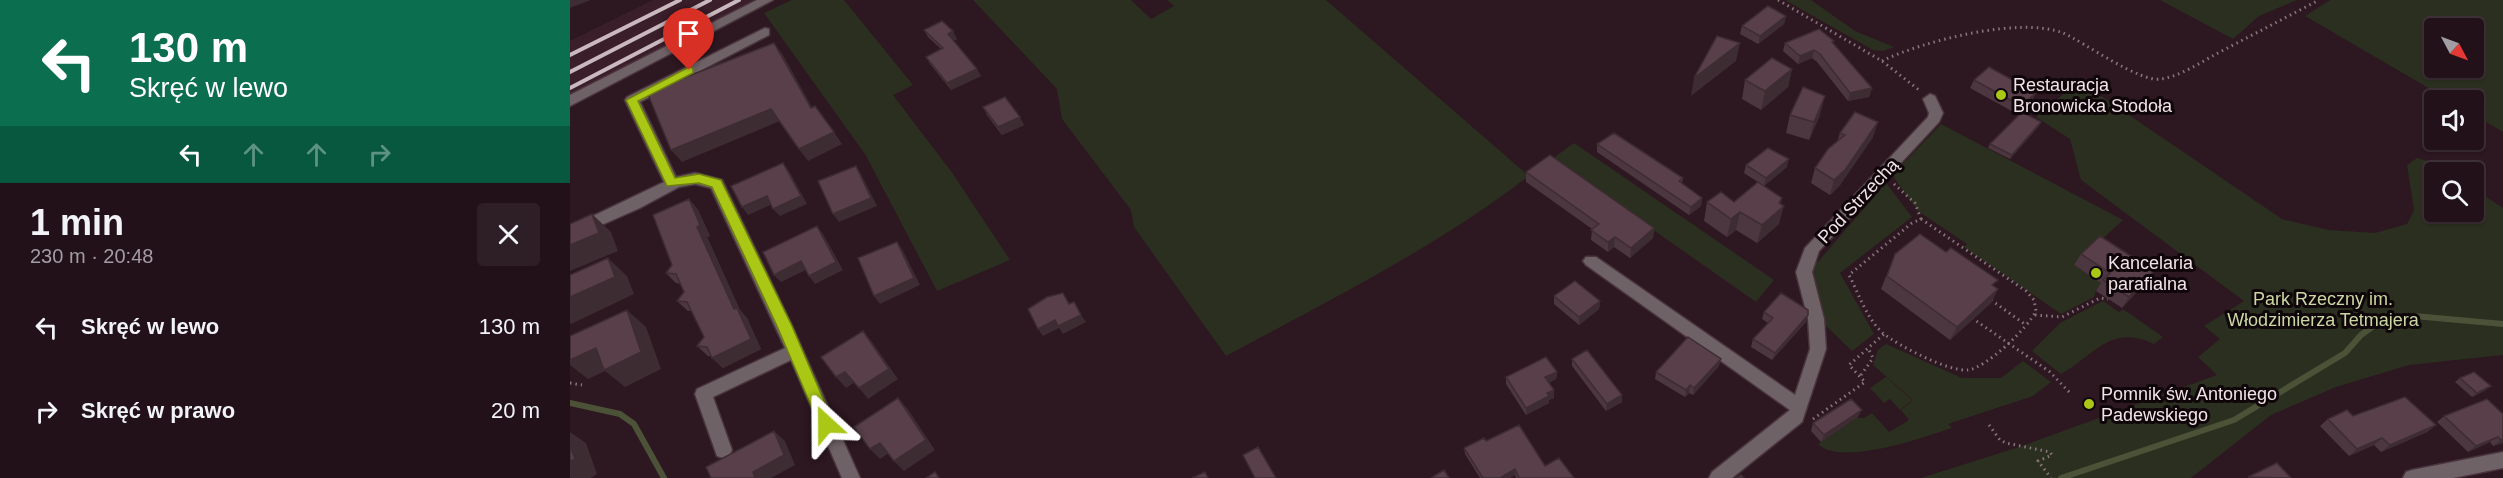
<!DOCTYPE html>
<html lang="pl">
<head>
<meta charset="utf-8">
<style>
  body { margin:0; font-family:Helvetica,sans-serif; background:#2e1f26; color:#f1f3f6; height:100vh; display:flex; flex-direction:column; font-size:22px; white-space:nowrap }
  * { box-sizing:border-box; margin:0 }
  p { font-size:20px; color:#a29da2 }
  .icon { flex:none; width:33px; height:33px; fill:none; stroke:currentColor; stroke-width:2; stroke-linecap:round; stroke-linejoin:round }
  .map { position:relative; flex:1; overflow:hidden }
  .details { display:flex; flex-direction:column; background:#221119; width:570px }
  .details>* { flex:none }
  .top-card { background:#0b6e4f; color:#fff; overflow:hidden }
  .needle { width:39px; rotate:131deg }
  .fabs { position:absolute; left:1854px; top:18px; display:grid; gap:12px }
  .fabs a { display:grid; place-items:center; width:60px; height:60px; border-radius:6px; background:#221119; box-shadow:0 2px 4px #0004,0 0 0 2px #3f3138; font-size:30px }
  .pin { position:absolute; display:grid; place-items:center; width:51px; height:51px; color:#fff; margin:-62px -26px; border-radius:50% 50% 50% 0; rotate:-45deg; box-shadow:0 0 6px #0007 }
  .pin .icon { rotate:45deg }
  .me { position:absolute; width:66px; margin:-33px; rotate:336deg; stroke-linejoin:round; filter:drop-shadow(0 0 4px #0008) }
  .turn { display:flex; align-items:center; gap:21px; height:126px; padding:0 30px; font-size:27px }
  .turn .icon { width:78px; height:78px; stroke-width:2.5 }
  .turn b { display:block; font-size:42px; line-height:51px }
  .lanes { display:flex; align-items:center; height:57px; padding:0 30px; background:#0003; justify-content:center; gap:30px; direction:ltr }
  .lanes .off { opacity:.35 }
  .round { display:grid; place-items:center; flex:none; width:63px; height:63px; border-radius:6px; background:#2e1f26 }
  .headline { display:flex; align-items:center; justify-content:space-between; height:102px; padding:0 30px }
  h1 { font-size:36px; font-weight:600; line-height:45px }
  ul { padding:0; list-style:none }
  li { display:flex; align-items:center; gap:18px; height:84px; padding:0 30px }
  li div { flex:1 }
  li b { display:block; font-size:22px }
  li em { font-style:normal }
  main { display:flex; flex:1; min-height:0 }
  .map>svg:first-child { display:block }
</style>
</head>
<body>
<main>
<section class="details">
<div class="top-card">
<div class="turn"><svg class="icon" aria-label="left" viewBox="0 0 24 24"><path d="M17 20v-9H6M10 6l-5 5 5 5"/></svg><div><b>130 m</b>Skręć w lewo</div></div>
<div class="lanes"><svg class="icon" aria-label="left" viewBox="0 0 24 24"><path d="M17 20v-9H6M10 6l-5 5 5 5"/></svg><svg class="icon off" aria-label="ahead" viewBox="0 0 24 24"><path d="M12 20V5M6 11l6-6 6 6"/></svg><svg class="icon off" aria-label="ahead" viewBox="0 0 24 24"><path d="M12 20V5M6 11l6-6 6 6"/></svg><svg class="icon off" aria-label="right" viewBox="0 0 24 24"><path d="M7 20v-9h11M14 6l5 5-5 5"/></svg></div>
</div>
<div class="headline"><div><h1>1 min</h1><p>230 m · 20:48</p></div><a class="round"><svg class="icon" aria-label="close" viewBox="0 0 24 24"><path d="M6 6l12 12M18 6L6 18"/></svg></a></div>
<ul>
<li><svg class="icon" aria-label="left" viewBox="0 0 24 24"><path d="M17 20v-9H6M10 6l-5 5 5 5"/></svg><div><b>Skręć w lewo</b></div><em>130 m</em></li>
<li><svg class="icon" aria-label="right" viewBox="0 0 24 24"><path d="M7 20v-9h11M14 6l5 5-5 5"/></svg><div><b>Skręć w prawo</b></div><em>20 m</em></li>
</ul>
</section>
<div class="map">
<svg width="1933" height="478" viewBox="0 0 1933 478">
  <rect width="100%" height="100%" fill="#2d1721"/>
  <!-- built -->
  <path fill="#3a1e2a" d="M83,0H184L0,95V41Z"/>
  <!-- green -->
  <path fill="#2b2f1f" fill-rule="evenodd" d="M222,0H274L343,85L323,95L383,174L440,260L367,291L295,154L194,13Z
    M403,0H561L581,19L604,6L597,0H756L959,176C865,248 760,300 656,356L564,227L561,210L492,119L487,89Z
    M1215,0H1241L1285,31L1324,47L1313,51L1303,50Z
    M1590,0H1727L1689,16L1663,39Z
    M1760,0H1933V132L1904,115V100H1879L1735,16ZM1864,28H1904V68H1864Z
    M1509,81L1712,219L1759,230L1805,233L1837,224L1844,210L1837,165L1847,158L1864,163L1878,172H1864V212H1904V189L1933,208V355L1839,365L1766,387L1701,415L1621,478H1351L1452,446L1647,375L1628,357L1650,339L1634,326L1674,301L1511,180L1500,139L1466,117Z
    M1371,124L1553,220L1504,265L1533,284L1526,291L1524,297L1491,314L1394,247L1397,244L1348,211L1322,175Z
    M1004,143L1204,280L1186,302L982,159Z
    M1316,183L1342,217L1270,273L1304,334L1282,351L1255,325L1240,271Z
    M1533,301L1549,312L1553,309L1593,337L1584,344C1540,323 1524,356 1491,374L1462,351L1490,323Z
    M1316,344L1392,378H1431L1453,361L1481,382L1463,396L1378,424L1382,428C1354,437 1271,467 1248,444L1287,418H1294L1302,413L1319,432L1339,420L1331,410L1343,400L1303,365L1308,350Z
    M1316,377L1342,400L1330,410L1320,399L1314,403L1300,388Z"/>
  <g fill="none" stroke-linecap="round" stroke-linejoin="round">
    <!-- stream -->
    <path stroke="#4c5238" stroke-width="6" d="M0,403L50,414L64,424L94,478
      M1491,478L1664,420L1775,353L1791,335L1809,322L1844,316L1933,324"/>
    <!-- minor casing -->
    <g stroke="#49343d" stroke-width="3">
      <path id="minor" d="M187,0H203L0,106V95Z
        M195,28L199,29V35L70,102L106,177L125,173L152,180L222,326L290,478H272L221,360L143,397L162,450L159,456L153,458L147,456L125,394L127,389L215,348L141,188L125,184L109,187L70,208L0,239V227L94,182L55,100L57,97Z
        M1360,94L1365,96L1373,113L1369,122L1249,251L1242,272L1254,319L1256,349L1232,422L1162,478H1139L1142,472L1220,410L1016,265L1013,261L1016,257H1026L1225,395L1240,349L1238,319L1226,272L1235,248L1358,117L1359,113L1353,99Z
        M1933,452V468L1883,478H1833L1836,472L1842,470Z"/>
    </g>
    <!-- path -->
    <path stroke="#89767e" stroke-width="3" stroke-dasharray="1.5 4" stroke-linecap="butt" d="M1208,0L1312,61L1349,90
      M1312,61C1353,41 1450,16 1493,33C1514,42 1570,83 1591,79C1611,76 1631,62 1648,53C1682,35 1715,18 1749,0
      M1324,184L1345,203L1351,219
      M1351,219L1456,291L1464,300L1466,311C1458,328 1416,368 1398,370C1379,372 1329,346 1314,334C1297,320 1289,294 1279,275L1342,223Z
      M1421,300L1456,325
      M1465,315L1492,317L1530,298L1538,299
      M1402,318L1480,372L1501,394
      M1291,375L1303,358L1298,348
      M0,383L12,385
      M1243,419L1295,382L1279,365L1314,334
      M1419,425L1430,440L1436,443L1480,452L1482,455L1468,461L1481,478"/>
    <!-- minor -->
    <use href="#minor" fill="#6f6267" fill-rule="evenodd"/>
    <!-- rail -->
    <path stroke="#cab8bf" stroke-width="4" d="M0,55L110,0
      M0,72L140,0
      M0,88L169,0"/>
  </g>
  <!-- wall -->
  <path fill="#4c363f" d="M1216,16L1214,24L1188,44L1170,34L1172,26Z
    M354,30L387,39L383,41L411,76L381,90L360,64L356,57L371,49L358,37Z
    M1215,43L1263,44L1302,88L1299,97L1278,101L1247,62L1242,58L1228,64L1213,51Z
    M1222,69L1218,87L1191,110L1172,99L1175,80Z
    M1404,80L1462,101L1447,114L1400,88Z
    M413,107L454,125L432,135L417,115Z
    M1220,115H1250L1239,140L1216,133Z
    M1471,122L1469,126L1440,159L1418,148L1420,144Z
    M1270,133L1303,137L1270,185L1260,195L1241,183L1245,168L1267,142Z
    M1027,144L1113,178L1112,183L1132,198L1131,206L1119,215L1027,152Z
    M1176,165L1217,167L1194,186L1174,173Z
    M956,172L1084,228L1083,238L1060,258L1044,247L1038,252L1021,240L1022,229L956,182Z
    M119,199L128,210L140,236L137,237L170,310L177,318L191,349L153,368L142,358L141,356H138L127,346L134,337L122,311H118L107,301L114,292L110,284L106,283L96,273L102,265Z
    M1137,202H1164L1210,204L1209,224L1187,243L1166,230L1157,237L1134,221Z
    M1325,254L1425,287L1428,289L1421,303L1380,340L1311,289Z
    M1511,254L1584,271L1576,282L1552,308L1526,291L1531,283L1504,265Z
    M984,296L1030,301L1029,309L1009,325L984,304Z
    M1194,312L1236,322L1202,360L1181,347L1183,339L1198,323L1192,319Z
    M1002,359L1052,402L1036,411L1002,366Z
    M1149,366L1123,395L1119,393L1115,397L1085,379L1086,372Z
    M987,372L986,379L978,383L984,390V398L979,400V403L956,415L936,384V377Z
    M1890,378L1916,390L1902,397L1885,382Z
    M1933,414V443L1923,446L1920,442L1898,452L1867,422L1874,416Z
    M1783,416L1866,425L1857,432L1811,452L1804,445L1779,456L1750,426L1758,419Z
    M1288,417L1251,442L1241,431L1243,423Z
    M916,441L975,466L1004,478H946L945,475L940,478H910L895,454L894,448Z"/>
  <!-- shaded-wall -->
  <path fill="#3e2c33" d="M0,0H21L0,8Z
    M1216,16L1214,24L1188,44L1190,36Z
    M383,31L387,39L381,41L378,34Z
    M204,43L213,55L249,120L241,108Z
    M1170,43L1166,61L1121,96L1124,78Z
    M1244,50L1242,58L1228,64L1230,56Z
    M407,69L411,76L381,90L377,83Z
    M1222,69L1218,87L1191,110L1195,91Z
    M1302,88L1299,97L1278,101L1280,93Z
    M1466,93L1462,101L1447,114L1451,106Z
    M1255,96L1250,115L1239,140L1244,122Z
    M201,109L210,121L112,162L101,150Z
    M450,117L454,125L432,135L428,127Z
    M1308,122L1303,137L1270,185L1260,195L1264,180Z
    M1471,122L1469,126L1440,159L1442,155Z
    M264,132L272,144L238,161L229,149Z
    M1219,159L1217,167L1194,186L1196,178Z
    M213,163L219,171L237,204L210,216L203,209Z
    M286,166L291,174L307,206L269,222L263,214Z
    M197,196L203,204L178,215L172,207Z
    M1132,198L1131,206L1119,215L1121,207Z
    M1212,198L1209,210L1214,206L1209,224L1187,243L1192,225L1209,203Z
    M119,199L128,210L140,236L137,237L170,310L177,318L191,349L153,368L142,358L164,309L127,227Z
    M1170,212L1166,230L1157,237L1161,219Z
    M22,214L41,232L48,251L0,271V245Z
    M247,226L253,234L273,270L245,284L239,276Z
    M1084,228L1083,238L1060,258L1061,248Z
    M1045,237L1044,247L1038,252V242Z
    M327,242L332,249L350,285L310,304L304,296Z
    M38,258L57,276L64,294L1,324L0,323V297Z
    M231,261L238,269L211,282L204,275Z
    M1584,271L1576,282L1552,308L1559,297Z
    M1428,289L1421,303L1380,340L1387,327Z
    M1030,301L1029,309L1009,325V317Z
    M57,310L76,327L91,369L55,387L35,371L18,379L0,365V360Z
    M511,315L516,322L493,334L489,328L473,336L468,329L485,320Z
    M1238,315L1236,322L1202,360L1205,353Z
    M293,331L302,342L328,379L298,399L289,388Z
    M1151,359L1149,366L1123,395L1124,388Z
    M275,372L285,382L276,388L266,377Z
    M987,372L986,379L975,385V377Z
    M1120,385L1119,393L1115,397L1116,390Z
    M1921,386L1916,390L1902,397L1907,393Z
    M984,390V398L979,400V403L956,415V408L977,393Z
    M1052,395V402L1036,411L1037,404Z
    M328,398L337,408L365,450L334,471L324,461Z
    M1292,410L1288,417L1251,442L1254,435Z
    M1866,425L1857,432L1811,452L1820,445Z
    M204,431L215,441L225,465L201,478H185L183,472Z
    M0,432L16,443L27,474L21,478H0Z
    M1928,437L1920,442L1898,452L1906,446Z
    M1812,438L1804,445L1779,456L1787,449Z
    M1931,440H1933V443L1923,446Z
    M310,443L319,453L310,459L300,449Z
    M945,469V475L940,478H930Z"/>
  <!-- building -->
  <path fill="#583f49" stroke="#3e2c33" stroke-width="1.5" d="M1198,6L1216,16L1190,36L1172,26Z
    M372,21L383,31L378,34L407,69L377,83L356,57L373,48L354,30Z
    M1249,29L1264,41L1262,42L1302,88L1280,93L1250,54L1244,50L1230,56L1215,43Z
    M1147,36L1170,43L1124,78Z
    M204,43L241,108L245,106L264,132L229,149L201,109L101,150L77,92Z
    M1202,58L1222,69L1195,91L1175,80Z
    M1419,67L1466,93L1451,106L1404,80Z
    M1233,87L1255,96L1244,122L1220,115Z
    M435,97L450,117L428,127L413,107Z
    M1285,112L1308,122L1275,170L1264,180L1245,168L1258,149L1275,135L1270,133Z
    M1452,112L1471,122L1442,155L1420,144Z
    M1044,133L1113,178L1109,181L1132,198L1121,207L1027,144Z
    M1198,148L1219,159L1196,178L1176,165Z
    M980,155L1084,228L1061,248L1045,237L1038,242L1021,230L1029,224L956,172Z
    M213,163L231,196L203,209L197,196L172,207L161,186Z
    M286,166L301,198L263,214L248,181Z
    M1188,182L1212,198L1209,203L1214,206L1192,225L1170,212L1161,219L1137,202L1151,192L1164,202Z
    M119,199L130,225L127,227L164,309L167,308L181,339L142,358L137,347L127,346L134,337L117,302L107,301L114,292L106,274L96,273L102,265L83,215Z
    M22,214L29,233L0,245V224Z
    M247,226L266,262L239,276L231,261L204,275L193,252Z
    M1350,234L1376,252L1381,248L1428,280L1422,285L1428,289L1387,327L1317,276L1325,254Z
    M1530,236L1584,271L1559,297L1533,280L1540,273L1511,254Z
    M327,242L344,278L304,296L288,258Z
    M38,258L45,277L0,297V275Z
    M1005,281L1030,301L1009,317L984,296Z
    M493,293L499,304L504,302L511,315L488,326L485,320L468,329L458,309L477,297Z
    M1211,293L1238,310V315L1205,353L1183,339L1203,318L1194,312Z
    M57,310L71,352L34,370L26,348L0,360V336Z
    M293,331L319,369L289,388L275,372L266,377L251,357Z
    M1118,337L1151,359L1124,388L1120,385L1116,390L1086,372Z
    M1017,350L1052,395L1037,404L1002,359Z
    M976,357L987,372L975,377L984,390L977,393L979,396L956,408L936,377Z
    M1904,372L1921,386L1907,393L1890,378Z
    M1835,397L1866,425L1820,445L1812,438L1787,449L1758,419L1777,410L1783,416Z
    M328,398L356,440L324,461L310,443L300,449L284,427Z
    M1281,399L1292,410L1254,435L1243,423Z
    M1917,399L1933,414V440H1931L1928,437L1906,446L1874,416Z
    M949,425L975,466L989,458L1004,478H949L945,469L930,478H913L894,448L914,438L916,441Z
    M204,431L214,455L183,472L185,478H141L136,467Z
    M0,446L5,459L0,461Z
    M688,447L706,478H685L673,455Z
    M1707,463L1721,478L1678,477Z
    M874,470L879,478H861Z
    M365,472L369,478H356Z
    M635,472L638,478H622Z
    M1171,475L1174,478H1166Z"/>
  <!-- route -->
  <path fill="#aac716" stroke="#6e810e" stroke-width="1.5" d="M119,67L123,68V73L68,101L105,178L129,174L151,180L222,326L264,424L262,429H251L207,326L142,187L129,183L97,186L56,100Z"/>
  <!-- markers -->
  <g fill="#aac716" stroke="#0f060a" stroke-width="2">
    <circle cx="1431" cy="95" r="6"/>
    <circle cx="1526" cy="273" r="6"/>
    <circle cx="1519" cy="404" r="6"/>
  </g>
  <g text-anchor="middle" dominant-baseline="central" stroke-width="6" stroke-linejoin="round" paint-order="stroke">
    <!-- poi labels -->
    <g font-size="18" fill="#f3e3e9" stroke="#0f060a" text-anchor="start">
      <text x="1443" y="85">Restauracja<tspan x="1443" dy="21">Bronowicka Stodoła</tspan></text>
      <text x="1538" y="263">Kancelaria<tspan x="1538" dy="21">parafialna</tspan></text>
      <text x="1531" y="394">Pomnik św. Antoniego<tspan x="1531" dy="21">Padewskiego</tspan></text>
    </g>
    <!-- street labels -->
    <g font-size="18" fill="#f3e3e9" stroke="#0f060a">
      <text transform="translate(1288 201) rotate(-47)">Pod Strzechą</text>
    </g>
    <!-- park labels -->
    <g font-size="18" fill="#cad7a2" stroke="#0f060a">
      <text x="1753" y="299">Park Rzeczny im.<tspan x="1753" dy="21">Włodzimierza Tetmajera</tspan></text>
    </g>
  </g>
</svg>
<div class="fabs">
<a><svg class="needle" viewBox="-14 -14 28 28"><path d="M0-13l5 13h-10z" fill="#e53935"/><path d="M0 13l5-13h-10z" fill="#a29da2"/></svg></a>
<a><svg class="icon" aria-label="sound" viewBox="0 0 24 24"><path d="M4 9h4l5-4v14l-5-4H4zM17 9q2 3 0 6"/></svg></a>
<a><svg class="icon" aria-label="search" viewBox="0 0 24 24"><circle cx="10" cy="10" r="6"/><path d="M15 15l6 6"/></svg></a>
</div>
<div class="pin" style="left:119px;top:70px;background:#d93025"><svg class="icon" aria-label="arrive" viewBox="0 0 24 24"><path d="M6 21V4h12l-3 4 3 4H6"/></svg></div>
<svg class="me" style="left:256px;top:424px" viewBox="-20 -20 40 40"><path d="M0-17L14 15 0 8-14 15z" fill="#aac716" stroke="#fff" stroke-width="4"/></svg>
</div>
</main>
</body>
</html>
